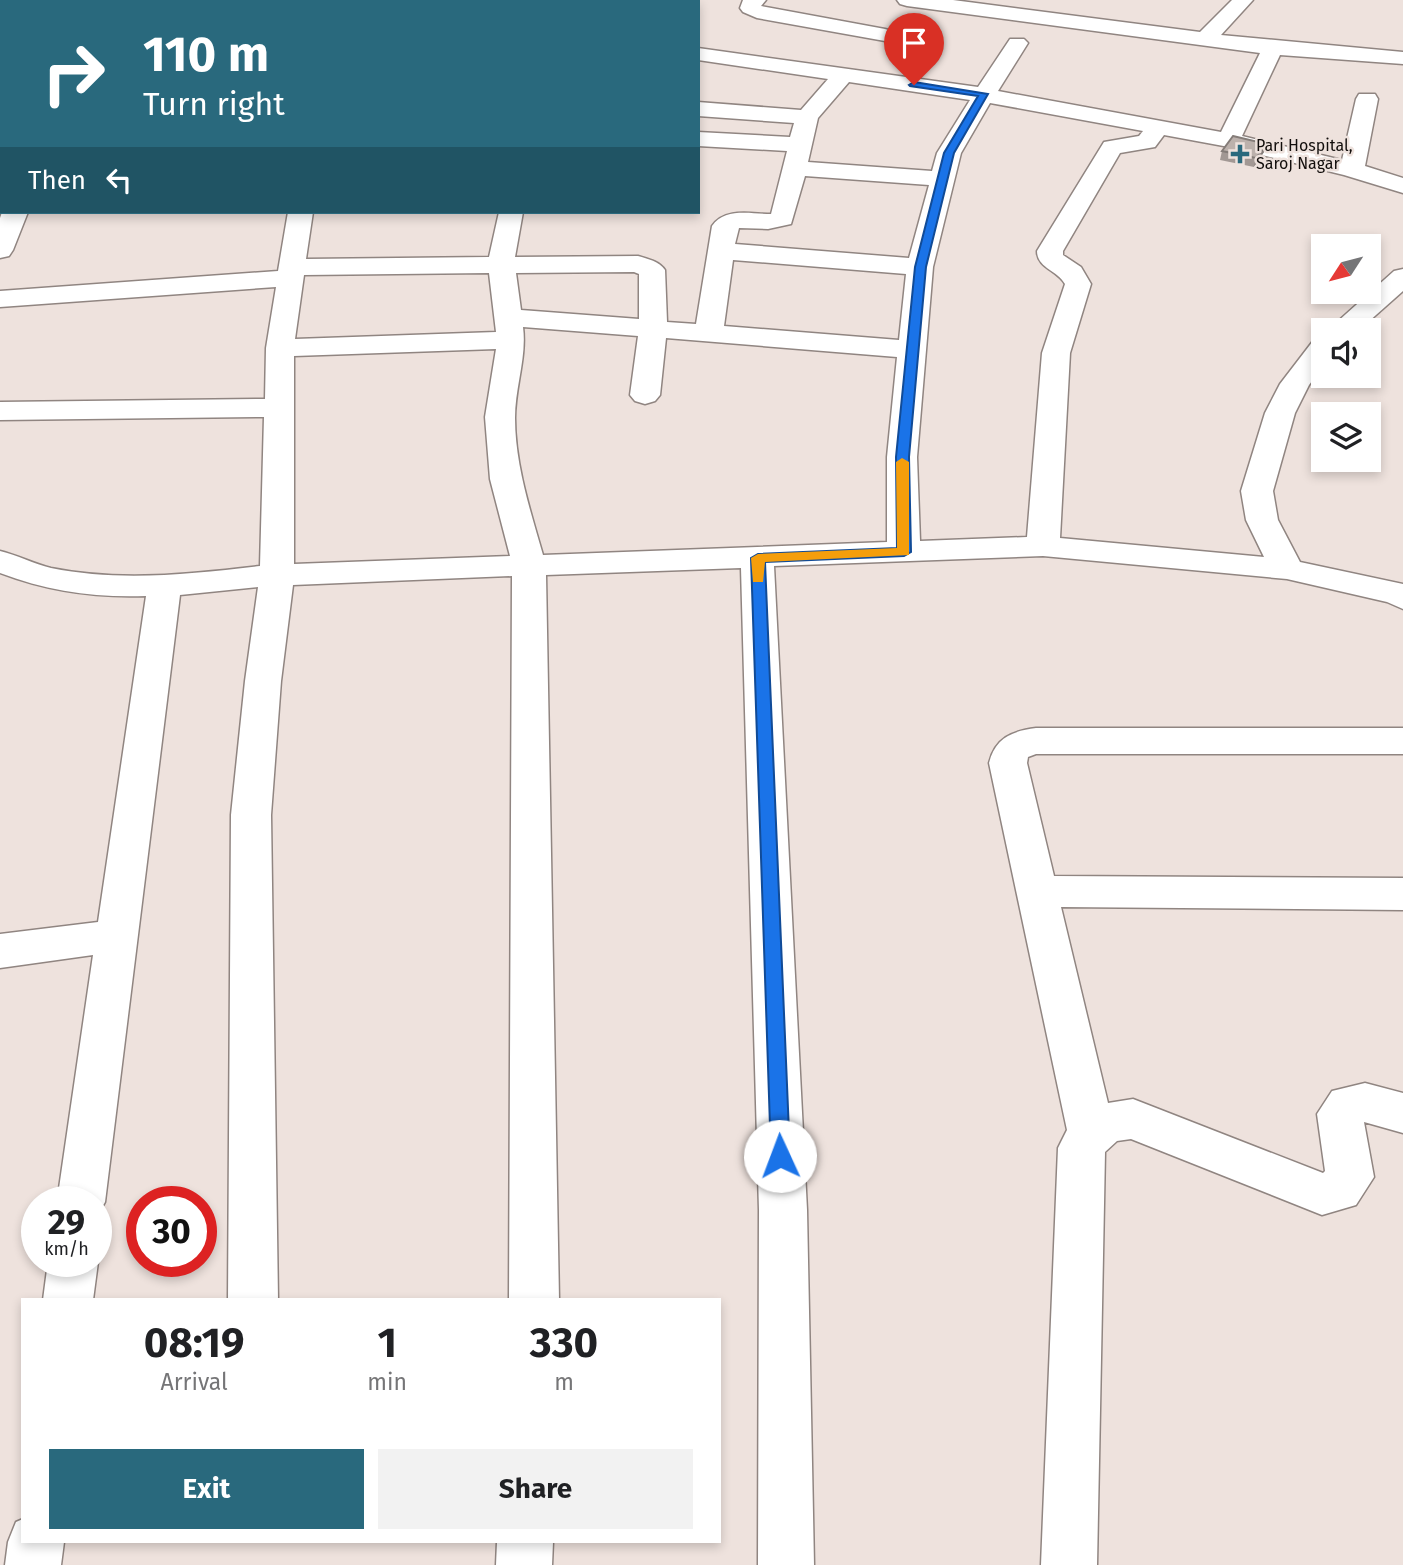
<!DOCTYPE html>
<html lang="en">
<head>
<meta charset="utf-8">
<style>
  body { margin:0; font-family:"Fira Sans",sans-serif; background:#f2f2f2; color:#202124; height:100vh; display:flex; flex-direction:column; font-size:26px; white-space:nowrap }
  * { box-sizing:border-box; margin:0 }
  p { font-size:23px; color:#757577 }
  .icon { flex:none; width:38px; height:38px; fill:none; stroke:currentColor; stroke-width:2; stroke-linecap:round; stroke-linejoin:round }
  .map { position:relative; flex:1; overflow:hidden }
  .side { position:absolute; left:21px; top:1298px; width:700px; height:245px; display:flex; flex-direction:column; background:#fff; border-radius:0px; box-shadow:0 4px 10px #0003 }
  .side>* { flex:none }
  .guide { position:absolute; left:0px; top:0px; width:700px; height:214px; box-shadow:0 4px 10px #0003; background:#29697d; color:#fff; overflow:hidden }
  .needle { width:46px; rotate:234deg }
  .controls { position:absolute; left:1311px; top:234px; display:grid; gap:14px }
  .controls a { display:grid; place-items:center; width:70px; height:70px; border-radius:0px; background:#fff; box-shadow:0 4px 10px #0003; font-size:35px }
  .speed { position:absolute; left:21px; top:1186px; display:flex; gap:14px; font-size:35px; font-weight:700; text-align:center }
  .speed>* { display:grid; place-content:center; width:91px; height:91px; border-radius:50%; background:#fff; box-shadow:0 4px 10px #0003; line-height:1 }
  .speed small { font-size:18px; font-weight:400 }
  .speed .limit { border:10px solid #d22; background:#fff; color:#111 }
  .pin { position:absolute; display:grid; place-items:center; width:60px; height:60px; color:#fff; margin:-72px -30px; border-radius:50% 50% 50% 0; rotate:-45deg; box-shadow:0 0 7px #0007 }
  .pin .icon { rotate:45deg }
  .me { position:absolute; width:77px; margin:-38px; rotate:358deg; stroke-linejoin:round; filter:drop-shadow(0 0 5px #0008) }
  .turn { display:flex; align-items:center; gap:24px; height:147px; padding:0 28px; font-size:32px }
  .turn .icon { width:91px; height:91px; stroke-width:2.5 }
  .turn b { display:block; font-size:49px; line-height:60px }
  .then { display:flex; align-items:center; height:66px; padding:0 28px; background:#0003; gap:14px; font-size:26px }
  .eta { display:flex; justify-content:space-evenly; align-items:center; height:119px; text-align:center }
  .eta b { font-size:42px; font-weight:700; line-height:49px }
  .cta { display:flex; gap:14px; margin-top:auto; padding:14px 28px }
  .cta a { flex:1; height:80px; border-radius:0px; background:#29697d; color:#fff; font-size:28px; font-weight:700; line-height:80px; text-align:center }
  .cta a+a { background:#f2f2f2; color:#202124 }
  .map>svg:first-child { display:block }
</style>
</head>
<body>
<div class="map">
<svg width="1403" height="1565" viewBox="0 0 1403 1565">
  <rect width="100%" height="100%" fill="#eee2dd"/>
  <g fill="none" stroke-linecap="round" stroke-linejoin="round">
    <!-- minor casing -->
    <g stroke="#908581" stroke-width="3">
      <path id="minor" d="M234,0H254L255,2H235Z
        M595,0H616L594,2Z
        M743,0H766L761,6L885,29L892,31L895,35L892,39L885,41L757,18L743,12L740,8Z
        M897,0H953L1200,32L1232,0H1253L1221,35L1403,52V64L1280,55L1242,136L1342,160L1356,99L1359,94H1375L1378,99L1365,166L1403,178V193L1344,175L1229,147L1164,135L1155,147L1120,153L1063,251V255L1081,267L1091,284L1070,353L1060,538L1264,557L1246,520L1241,491L1265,413L1280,384L1313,341L1323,339V366L1309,385L1295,413L1273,491L1278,520L1300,562L1403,584V609L1387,602L1287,579L1043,556L774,566L807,1210L814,1565H758L759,1210L741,568L546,575L559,1300H509L512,576L293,585L281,681L271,815L278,1300H228L231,815L245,681L258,587L180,595L105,1202L96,1218V1202H57L93,955L0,968V934L98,922L146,596C96,598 47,591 0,573V551C17,555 34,564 51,568C120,582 191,574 260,566L264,417L0,420V402L265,399L266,348L276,287L0,307V291L278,271L288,212H313L306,259L489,257L499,212H523L515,257L638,256C648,259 659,261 665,270L667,322L696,324L712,226C725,207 751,214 771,214L787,151L698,146V132L790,137L794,123L698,116V102L801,110L828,79L698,60V48L978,87L1010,39H1024L1028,43L998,91L1221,132L1260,53L907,6L900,4ZM849,82L970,100L937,153L932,171L808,162L818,118ZM990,103L1143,131L1139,136L1104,142L1037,251C1037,268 1057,270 1065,284L1042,353L1027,537L920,541L917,457L933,267L961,153ZM805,176L929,185L909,258L735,244L739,228L768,229L791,224ZM733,260L906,274L899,340L724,326ZM634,272L639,274V319L521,310L516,273ZM489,273L496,332L295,339L304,275ZM523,327L638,336L630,395L635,401L645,404L655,401L660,395L666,338L897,357L887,457V542L543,555C530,510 515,464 515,418C515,387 527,357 523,327ZM496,349L485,417L490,479L510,556L294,564V356Z
        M0,17H2L0,31Z
        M2,97V111L0,112V98Z
        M0,135H2V149H0Z
        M2,212H28L13,250L9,256L0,258V218Z
        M1403,269V291L1358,331H1327L1394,271Z
        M1036,728H1403V754H1036L1028,757L1027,763L1054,876L1403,878V910L1061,907L1108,1103L1133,1099L1323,1173L1325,1171L1317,1114L1332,1091L1365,1083L1403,1093V1133L1364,1122L1374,1177L1356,1205L1322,1215L1131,1139L1117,1141L1105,1152L1097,1565H1041L1058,1148L1067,1130L989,763C995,738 1012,731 1036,728Z
        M96,1258L98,1262L93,1300H43L48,1262H96Z
        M23,1519V1542H64L61,1565H5L8,1542L16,1522Z
        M497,1542H553L552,1565H496Z"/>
    </g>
    <!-- minor -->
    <use href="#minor" fill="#fff" fill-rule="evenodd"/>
  </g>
  <!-- wall -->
  <path fill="#a29894" d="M1267,144L1264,152L1254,167L1220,160L1222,151Z"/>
  <!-- shaded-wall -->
  <path fill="#847c78" d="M1267,144L1264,152L1254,167L1256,158Z"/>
  <!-- building -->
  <path fill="#bcb1ac" stroke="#847c78" stroke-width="2" d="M1233,136L1267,144L1256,158L1222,151Z"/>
  <!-- route -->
  <path fill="#1a73e8" stroke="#114b97" stroke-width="2" d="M914,82L988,94L954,153L926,267L909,457L911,552L904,556L765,562L790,1156L787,1162L780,1164L774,1162L771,1156L751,558L758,554L897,548L896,457L915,267L944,153L978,96L910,86L909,85Z"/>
  <!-- slow -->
  <path fill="#f59e0b" d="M902,458L909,462V555L765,562L763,582H753L751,558L758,554L897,548L896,462Z"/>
  <!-- markers -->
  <path fill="#29697d" stroke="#eee2dd" stroke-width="2.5" d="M1236.5 143.5h7v7h7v7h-7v7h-7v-7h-7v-7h7z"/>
  <g text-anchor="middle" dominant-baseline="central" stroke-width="5" stroke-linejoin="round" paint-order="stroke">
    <!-- far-poi labels -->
    <g font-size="16" fill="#120e0c" stroke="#eee2dd" text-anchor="start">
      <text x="1256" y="145">Pari Hospital,<tspan x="1256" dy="18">Saroj Nagar</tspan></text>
    </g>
  </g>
</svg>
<div class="controls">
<a><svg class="needle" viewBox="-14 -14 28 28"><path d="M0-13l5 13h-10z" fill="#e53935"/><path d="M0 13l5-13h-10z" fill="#757577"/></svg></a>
<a><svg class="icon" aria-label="sound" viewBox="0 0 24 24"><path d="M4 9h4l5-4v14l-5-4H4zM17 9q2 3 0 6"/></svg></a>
<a><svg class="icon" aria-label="layers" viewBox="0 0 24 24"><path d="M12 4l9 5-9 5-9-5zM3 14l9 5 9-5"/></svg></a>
</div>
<div class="speed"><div>29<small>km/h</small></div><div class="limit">30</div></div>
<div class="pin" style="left:914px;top:85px;background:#d93025"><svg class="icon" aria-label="arrive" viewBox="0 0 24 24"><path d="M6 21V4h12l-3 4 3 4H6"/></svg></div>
<svg class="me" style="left:780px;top:1156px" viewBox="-20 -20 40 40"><circle r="19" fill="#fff"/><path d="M0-13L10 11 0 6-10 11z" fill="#1a73e8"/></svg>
<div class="guide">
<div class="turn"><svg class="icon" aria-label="right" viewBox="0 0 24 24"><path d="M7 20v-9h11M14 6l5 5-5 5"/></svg><div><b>110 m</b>Turn right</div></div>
<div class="then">Then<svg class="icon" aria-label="left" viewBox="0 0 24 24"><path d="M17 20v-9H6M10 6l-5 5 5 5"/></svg></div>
</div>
<section class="side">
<div class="eta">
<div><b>08:19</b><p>Arrival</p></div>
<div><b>1</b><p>min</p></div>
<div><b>330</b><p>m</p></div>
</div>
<div class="cta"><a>Exit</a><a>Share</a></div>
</section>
</div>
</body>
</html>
